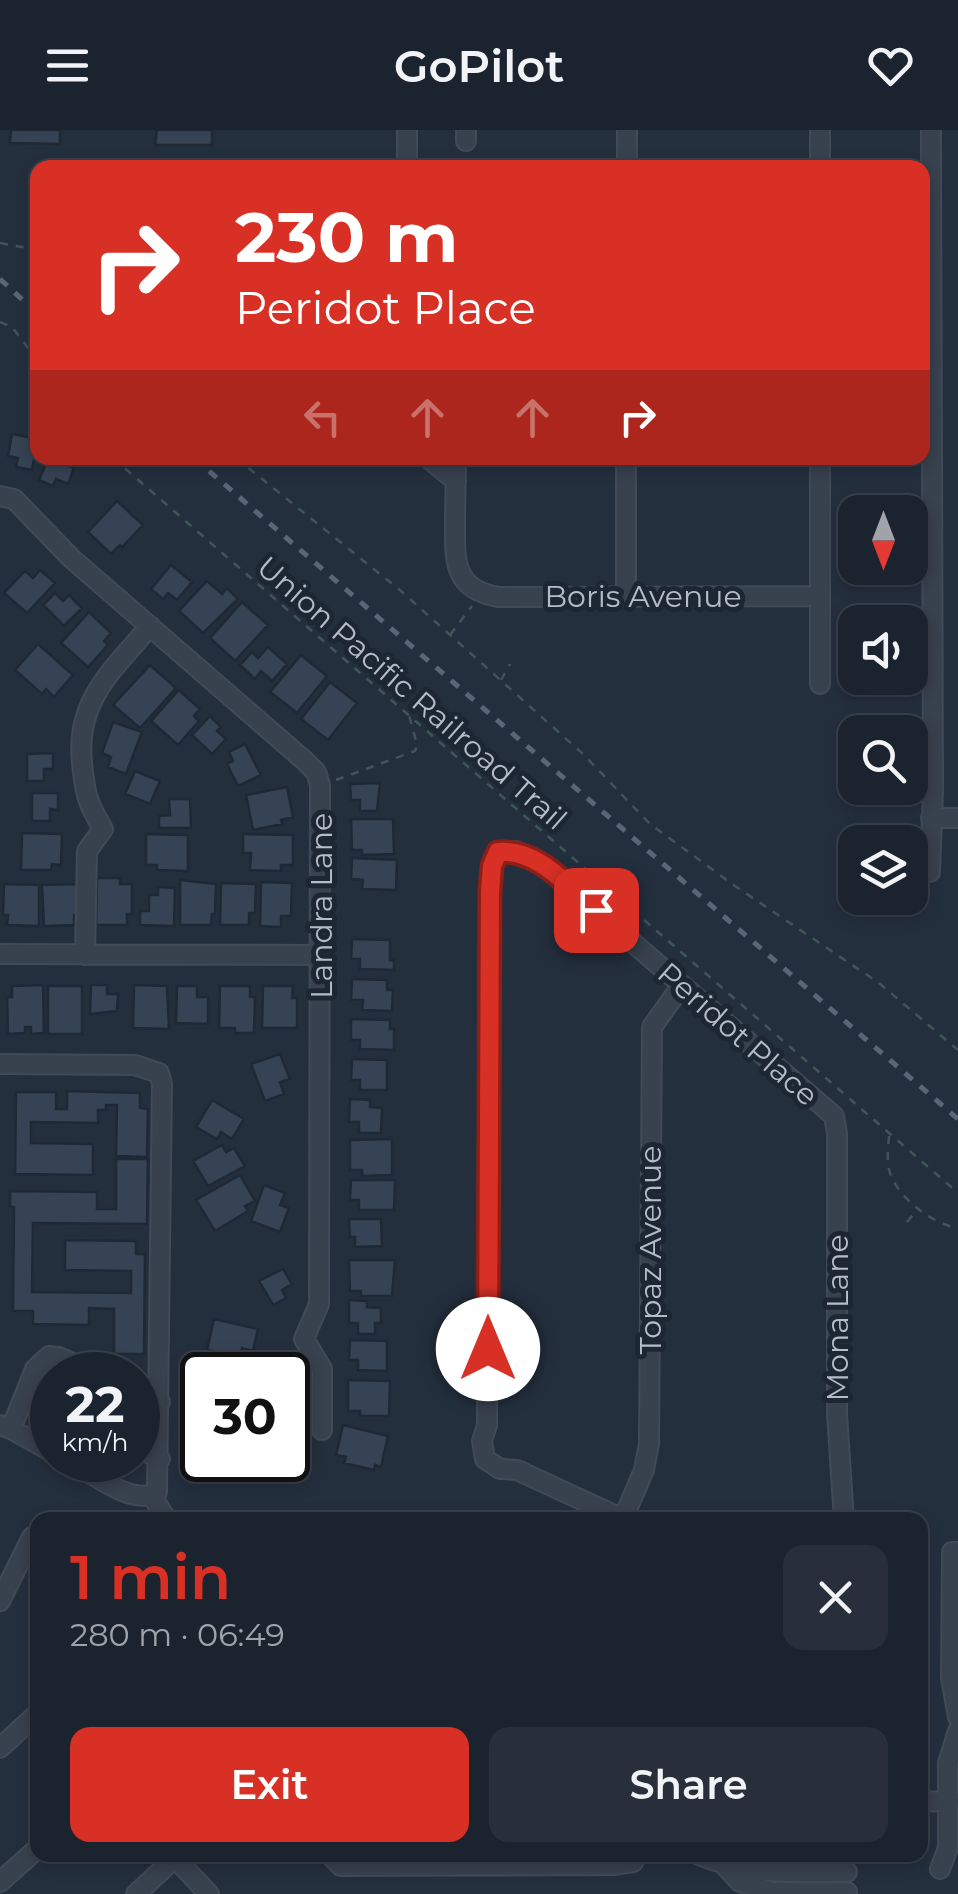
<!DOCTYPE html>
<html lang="en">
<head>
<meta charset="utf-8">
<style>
  body { margin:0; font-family:Montserrat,sans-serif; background:#282f3a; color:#f1f3f6; height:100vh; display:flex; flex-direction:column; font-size:38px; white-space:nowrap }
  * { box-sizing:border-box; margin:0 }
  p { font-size:32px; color:#a0a4aa }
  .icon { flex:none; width:55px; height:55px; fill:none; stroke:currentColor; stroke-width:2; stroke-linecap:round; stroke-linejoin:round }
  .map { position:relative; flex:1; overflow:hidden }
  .side { position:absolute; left:30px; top:1382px; width:898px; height:350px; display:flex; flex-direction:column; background:#1b232e; border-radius:20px; box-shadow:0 5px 15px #0003,0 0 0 2px #39404a }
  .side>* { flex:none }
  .top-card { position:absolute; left:30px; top:30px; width:900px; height:305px; border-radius:20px; box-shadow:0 5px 15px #0003,0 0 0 2px #39404a; background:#d93025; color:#fff; overflow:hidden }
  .needle { width:65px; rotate:180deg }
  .buttons { position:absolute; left:838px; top:365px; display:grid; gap:20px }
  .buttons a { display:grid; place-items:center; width:90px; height:90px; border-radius:20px; background:#1b232e; box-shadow:0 5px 15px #0003,0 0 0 2px #39404a; font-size:50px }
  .speed { position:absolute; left:30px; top:1222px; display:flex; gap:20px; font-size:50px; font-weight:700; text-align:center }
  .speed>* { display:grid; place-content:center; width:130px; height:130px; border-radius:50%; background:#1b232e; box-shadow:0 5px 15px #0003,0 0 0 2px #39404a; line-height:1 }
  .speed small { font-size:25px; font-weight:400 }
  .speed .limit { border:5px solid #111; border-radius:15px; background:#fff; color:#111 }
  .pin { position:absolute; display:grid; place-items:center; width:85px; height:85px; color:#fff; margin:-42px; border-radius:20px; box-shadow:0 5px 15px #0006 }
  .me { position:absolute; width:110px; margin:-55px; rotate:0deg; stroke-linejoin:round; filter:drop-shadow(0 0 8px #0008) }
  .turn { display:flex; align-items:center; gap:35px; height:210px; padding:0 40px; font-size:45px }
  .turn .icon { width:130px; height:130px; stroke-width:2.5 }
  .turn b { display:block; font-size:70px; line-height:85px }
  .lanes { display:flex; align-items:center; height:95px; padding:0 40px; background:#0003; justify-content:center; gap:50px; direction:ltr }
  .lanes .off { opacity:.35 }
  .round { display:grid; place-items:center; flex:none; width:105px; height:105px; border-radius:20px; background:#282f3a }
  .head { display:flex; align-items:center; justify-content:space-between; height:170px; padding:0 40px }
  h1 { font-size:60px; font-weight:600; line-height:75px; color:#d93025 }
  .primary-button { display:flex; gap:20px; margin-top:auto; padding:20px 40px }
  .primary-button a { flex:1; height:115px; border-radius:20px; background:#d93025; color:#fff; font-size:40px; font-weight:600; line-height:115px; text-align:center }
  .primary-button a+a { background:#282f3a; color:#f1f3f6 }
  header { display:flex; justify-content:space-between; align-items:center; height:130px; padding:0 40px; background:#1b232e; font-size:45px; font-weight:600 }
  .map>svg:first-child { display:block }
</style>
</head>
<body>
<header><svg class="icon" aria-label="menu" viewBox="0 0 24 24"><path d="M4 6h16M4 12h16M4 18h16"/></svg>GoPilot<svg class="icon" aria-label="heart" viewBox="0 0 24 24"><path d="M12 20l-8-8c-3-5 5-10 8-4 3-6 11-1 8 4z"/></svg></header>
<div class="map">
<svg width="958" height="1764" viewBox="0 0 958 1764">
  <rect width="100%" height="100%" fill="#242f3e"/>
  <!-- building -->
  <path fill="#364354" stroke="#1f2835" stroke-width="2.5" d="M11,0H60V14L10,13Z
    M157,0H212V15H155Z
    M12,304L38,309L32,340L16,337L18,328L8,326Z
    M48,328L66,329L64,334L74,338L68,354L56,349L53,356L39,350Z
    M117,371L143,395L122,417L120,415L111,424L88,402Z
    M171,435L192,452L177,470L168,463L163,469L151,459Z
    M40,440L55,453L27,483L4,463L25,441L33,448Z
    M207,451L222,464L227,458L238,469L203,503L179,481Z
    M55,463L63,471L69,465L82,478L64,496L43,475Z
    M242,472L268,495L235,531L210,508Z
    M89,482L111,503L104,511L108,515L88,537L61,513Z
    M38,514L73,545L54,567L46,559L42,564L15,540Z
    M268,517L287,534L272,551L261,541L255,549L240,535L252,522L258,528Z
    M301,525L327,546L297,583L270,562Z
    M150,535L176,558L140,598L113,575Z
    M330,552L357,573L328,610L301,589Z
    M179,560L200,579L194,586L199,591L178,615L151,591Z
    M210,586L221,597L217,601L226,609L212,624L192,605Z
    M113,592L142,602L126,644L108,637L111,627L102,623Z
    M245,614L261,645L238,656L227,634L233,631L229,622Z
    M53,623V639H44V651H27V624Z
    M135,641L160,651L150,674L125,664Z
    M380,653L377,681H360V670H351L350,654Z
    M287,657L293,687L281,690L282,694L253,700L246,665Z
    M32,663H58V680L50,679V691H32Z
    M169,669H190L191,698H159V686L170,685Z
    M351,689H393L394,724L362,725V720H352Z
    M22,703L62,704L61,735L52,734L51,740H21Z
    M146,704L188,705V741L157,740V735H146Z
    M243,704L293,705V735H281V741L250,740L251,723H243Z
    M352,728L397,730L396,760L362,759L363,750L351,749Z
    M97,748H120V754H132V784H127V795H96Z
    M180,750L216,754L215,784H212L211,795H180Z
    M261,752L292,753L291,786H281V797L260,796Z
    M221,753L256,754L255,783H249V795H220Z
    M4,754L39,755V796L7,795L8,785H3Z
    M78,754L79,785H74V795L44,796L42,755Z
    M158,757L175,758L174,796L140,795V781H149V765H158Z
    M352,809L390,810V830H394V840L360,839V829H351Z
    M352,849L387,850V860H393L392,881L362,880L363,870H351Z
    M43,855L44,903L31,904V897H25V903L8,904L7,867H12V856Z
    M91,855H107V864H118L117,881L90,884Z
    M134,855L167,856L169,899L133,898Z
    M48,856H82V904H48Z
    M177,856H197V867H208V894L176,893Z
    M220,856H250V867H255L254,903H235V898H219Z
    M263,856H293L292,868H297V898H262Z
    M351,889L390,890V899H394V920L360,919V910H351Z
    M280,924L290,949L280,952L284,964L265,971L251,934Z
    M352,929L387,930V960H360V950H351Z
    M67,961L140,963V978L148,979L147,1027L116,1026L117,975H106V980H98V993L31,992V1013L93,1014V1045L15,1044L16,962H56V979H67Z
    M350,969L370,970V977L382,978L381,1003H359V992H349Z
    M212,970L244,989L232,1009L221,1002L217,1009L196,997Z
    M392,1009V1045L362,1046V1040H350V1010Z
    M222,1015L226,1022L234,1018L245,1036L208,1056L193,1031Z
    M116,1029H148L147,1094L33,1093L32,1162L131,1163V1141L65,1140V1110L136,1111V1124H145L144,1224H114V1179L89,1178V1195L33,1194V1181H13L14,1077H10V1061L97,1062V1079H116Z
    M240,1045L255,1071L245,1076L248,1081L215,1101L196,1070Z
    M351,1050H395L394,1080H359V1070H350Z
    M264,1055L285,1063L280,1075L289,1078L280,1102L251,1091Z
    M349,1089H381L382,1116L355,1117V1107H350Z
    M349,1130H395L392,1166H361V1161H350Z
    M283,1139L292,1154L282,1160L286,1168L273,1175L259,1151Z
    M349,1170L367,1171V1177L381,1178V1193H375V1204H358V1193H349Z
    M214,1189L258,1199L253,1221L242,1218L240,1227L207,1220Z
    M350,1210L387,1211V1241L358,1240V1230H349Z
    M245,1228L254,1236L260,1230L271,1241L268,1245H229Z
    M348,1250L390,1251L389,1286H360V1281H348Z
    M343,1295L388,1306L381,1337L375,1335L374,1340L344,1333L346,1327L336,1325Z"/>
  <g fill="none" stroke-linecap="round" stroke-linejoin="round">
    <!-- minor casing -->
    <g stroke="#414a57" stroke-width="22">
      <path id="minor" d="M407,0V38
        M466,0V11
        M627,38V0
        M820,38V0
        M428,328L456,351
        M456,328C456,349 455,371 455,393C455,431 453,459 498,467L819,466
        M820,328V554
        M0,366L14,369L71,428L305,631L316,642L320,655L319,1174L304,1209L322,1239V1300
        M626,467V328
        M931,688H958
        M930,742L933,661L931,0
        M0,824L320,825
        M85,825L87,721L103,699C87,672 85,664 82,633C75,571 113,540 150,496
        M0,934L135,935L159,943L162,954L157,1362C132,1377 91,1342 68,1330
        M138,1261L160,1272
        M25,1264L52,1277
        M0,1295L11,1299L35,1239L49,1226L59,1227L100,1245
        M11,1299L52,1322
        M138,1318L160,1329
        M152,1366L167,1390
        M623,1389L644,1340L649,1314L652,897L682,855
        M625,1390L517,1340L500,1339L485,1329L482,1311L487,1295L489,762L492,736L499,723L516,721L538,731L834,986L837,1003V1284L844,1390
        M958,1422H952L951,1548L958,1587
        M0,1471L32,1407L38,1409
        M0,1618L38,1583
        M920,1671L949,1672
        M330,1725L341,1736L613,1735L633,1732L637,1725
        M699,1725C744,1744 798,1743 847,1742
        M175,1728L209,1764
        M725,1736L740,1752L772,1762H847
        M940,1739L948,1718V1633L958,1601
        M0,1752L38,1718
        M136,1764L178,1725"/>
    </g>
    <!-- path -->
    <path stroke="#3f5557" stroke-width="2.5" stroke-dasharray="8 8" stroke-linecap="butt" d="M0,113L38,120
      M0,192L12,197L38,231
      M113,328L958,1063
      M236,328L401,461L583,624L650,694L735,756L879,853L958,920
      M450,505L472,476
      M501,550L510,534
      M336,650L415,621L417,615L409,585
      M889,1006C888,1020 886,1033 891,1046C901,1070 933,1094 958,1098
      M907,1092L918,1079"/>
    <!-- minor -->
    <use href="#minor" stroke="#38414e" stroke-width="18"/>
    <!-- rail -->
    <path stroke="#5a6575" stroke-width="5" stroke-dasharray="10 10" stroke-linecap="butt" d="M0,149L38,184
      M194,328L958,989"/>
  </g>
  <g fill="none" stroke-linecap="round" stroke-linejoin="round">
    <!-- route casing -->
    <g stroke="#8d1f18" stroke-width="25">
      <path id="route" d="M488,1219L490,762L492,736L498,722C539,719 567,756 596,780"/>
    </g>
    <!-- route -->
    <use href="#route" stroke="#d93025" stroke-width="18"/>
  </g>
  <g text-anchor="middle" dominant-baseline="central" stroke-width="10" stroke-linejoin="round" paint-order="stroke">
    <!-- street labels -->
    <g font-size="30" fill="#b4bcc9" stroke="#1d2633">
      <text x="643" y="466">Boris Avenue</text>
      <text transform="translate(412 563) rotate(41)">Union Pacific Railroad Trail</text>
      <text transform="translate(321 776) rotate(-90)">Landra Lane</text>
      <text transform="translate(738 904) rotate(41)">Peridot Place</text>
      <text transform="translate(650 1120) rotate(-90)">Topaz Avenue</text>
      <text transform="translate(837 1188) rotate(-90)">Mona Lane</text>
    </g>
  </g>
</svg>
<div class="buttons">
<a><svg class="needle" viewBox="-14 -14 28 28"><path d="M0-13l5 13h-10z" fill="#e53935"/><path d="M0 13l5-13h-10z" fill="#a0a4aa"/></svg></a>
<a><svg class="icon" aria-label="sound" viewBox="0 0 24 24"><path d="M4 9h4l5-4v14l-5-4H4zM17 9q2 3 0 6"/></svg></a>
<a><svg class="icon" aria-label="search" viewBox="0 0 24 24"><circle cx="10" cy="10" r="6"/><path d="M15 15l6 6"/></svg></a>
<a><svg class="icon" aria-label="layers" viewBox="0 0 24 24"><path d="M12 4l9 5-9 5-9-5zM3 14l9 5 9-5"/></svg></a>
</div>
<div class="speed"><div>22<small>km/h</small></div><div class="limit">30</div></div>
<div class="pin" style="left:596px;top:780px;background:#d93025"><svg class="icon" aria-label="arrive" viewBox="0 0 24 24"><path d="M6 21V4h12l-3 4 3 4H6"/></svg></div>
<svg class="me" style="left:488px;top:1219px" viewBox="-20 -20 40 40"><circle r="19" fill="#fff"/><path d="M0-13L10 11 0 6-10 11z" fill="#d93025"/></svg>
<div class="top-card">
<div class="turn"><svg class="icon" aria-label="right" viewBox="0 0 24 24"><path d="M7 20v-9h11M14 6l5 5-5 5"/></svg><div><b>230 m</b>Peridot Place</div></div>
<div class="lanes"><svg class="icon off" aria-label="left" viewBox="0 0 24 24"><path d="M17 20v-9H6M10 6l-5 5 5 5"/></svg><svg class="icon off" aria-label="ahead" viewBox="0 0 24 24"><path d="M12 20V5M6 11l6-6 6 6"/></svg><svg class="icon off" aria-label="ahead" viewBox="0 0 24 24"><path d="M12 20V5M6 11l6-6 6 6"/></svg><svg class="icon" aria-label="right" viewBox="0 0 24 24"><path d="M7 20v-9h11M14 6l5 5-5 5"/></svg></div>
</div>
<section class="side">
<div class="head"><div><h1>1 min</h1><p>280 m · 06:49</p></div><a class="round"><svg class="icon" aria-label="close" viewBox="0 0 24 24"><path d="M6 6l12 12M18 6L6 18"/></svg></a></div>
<div class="primary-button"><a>Exit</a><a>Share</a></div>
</section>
</div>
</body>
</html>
